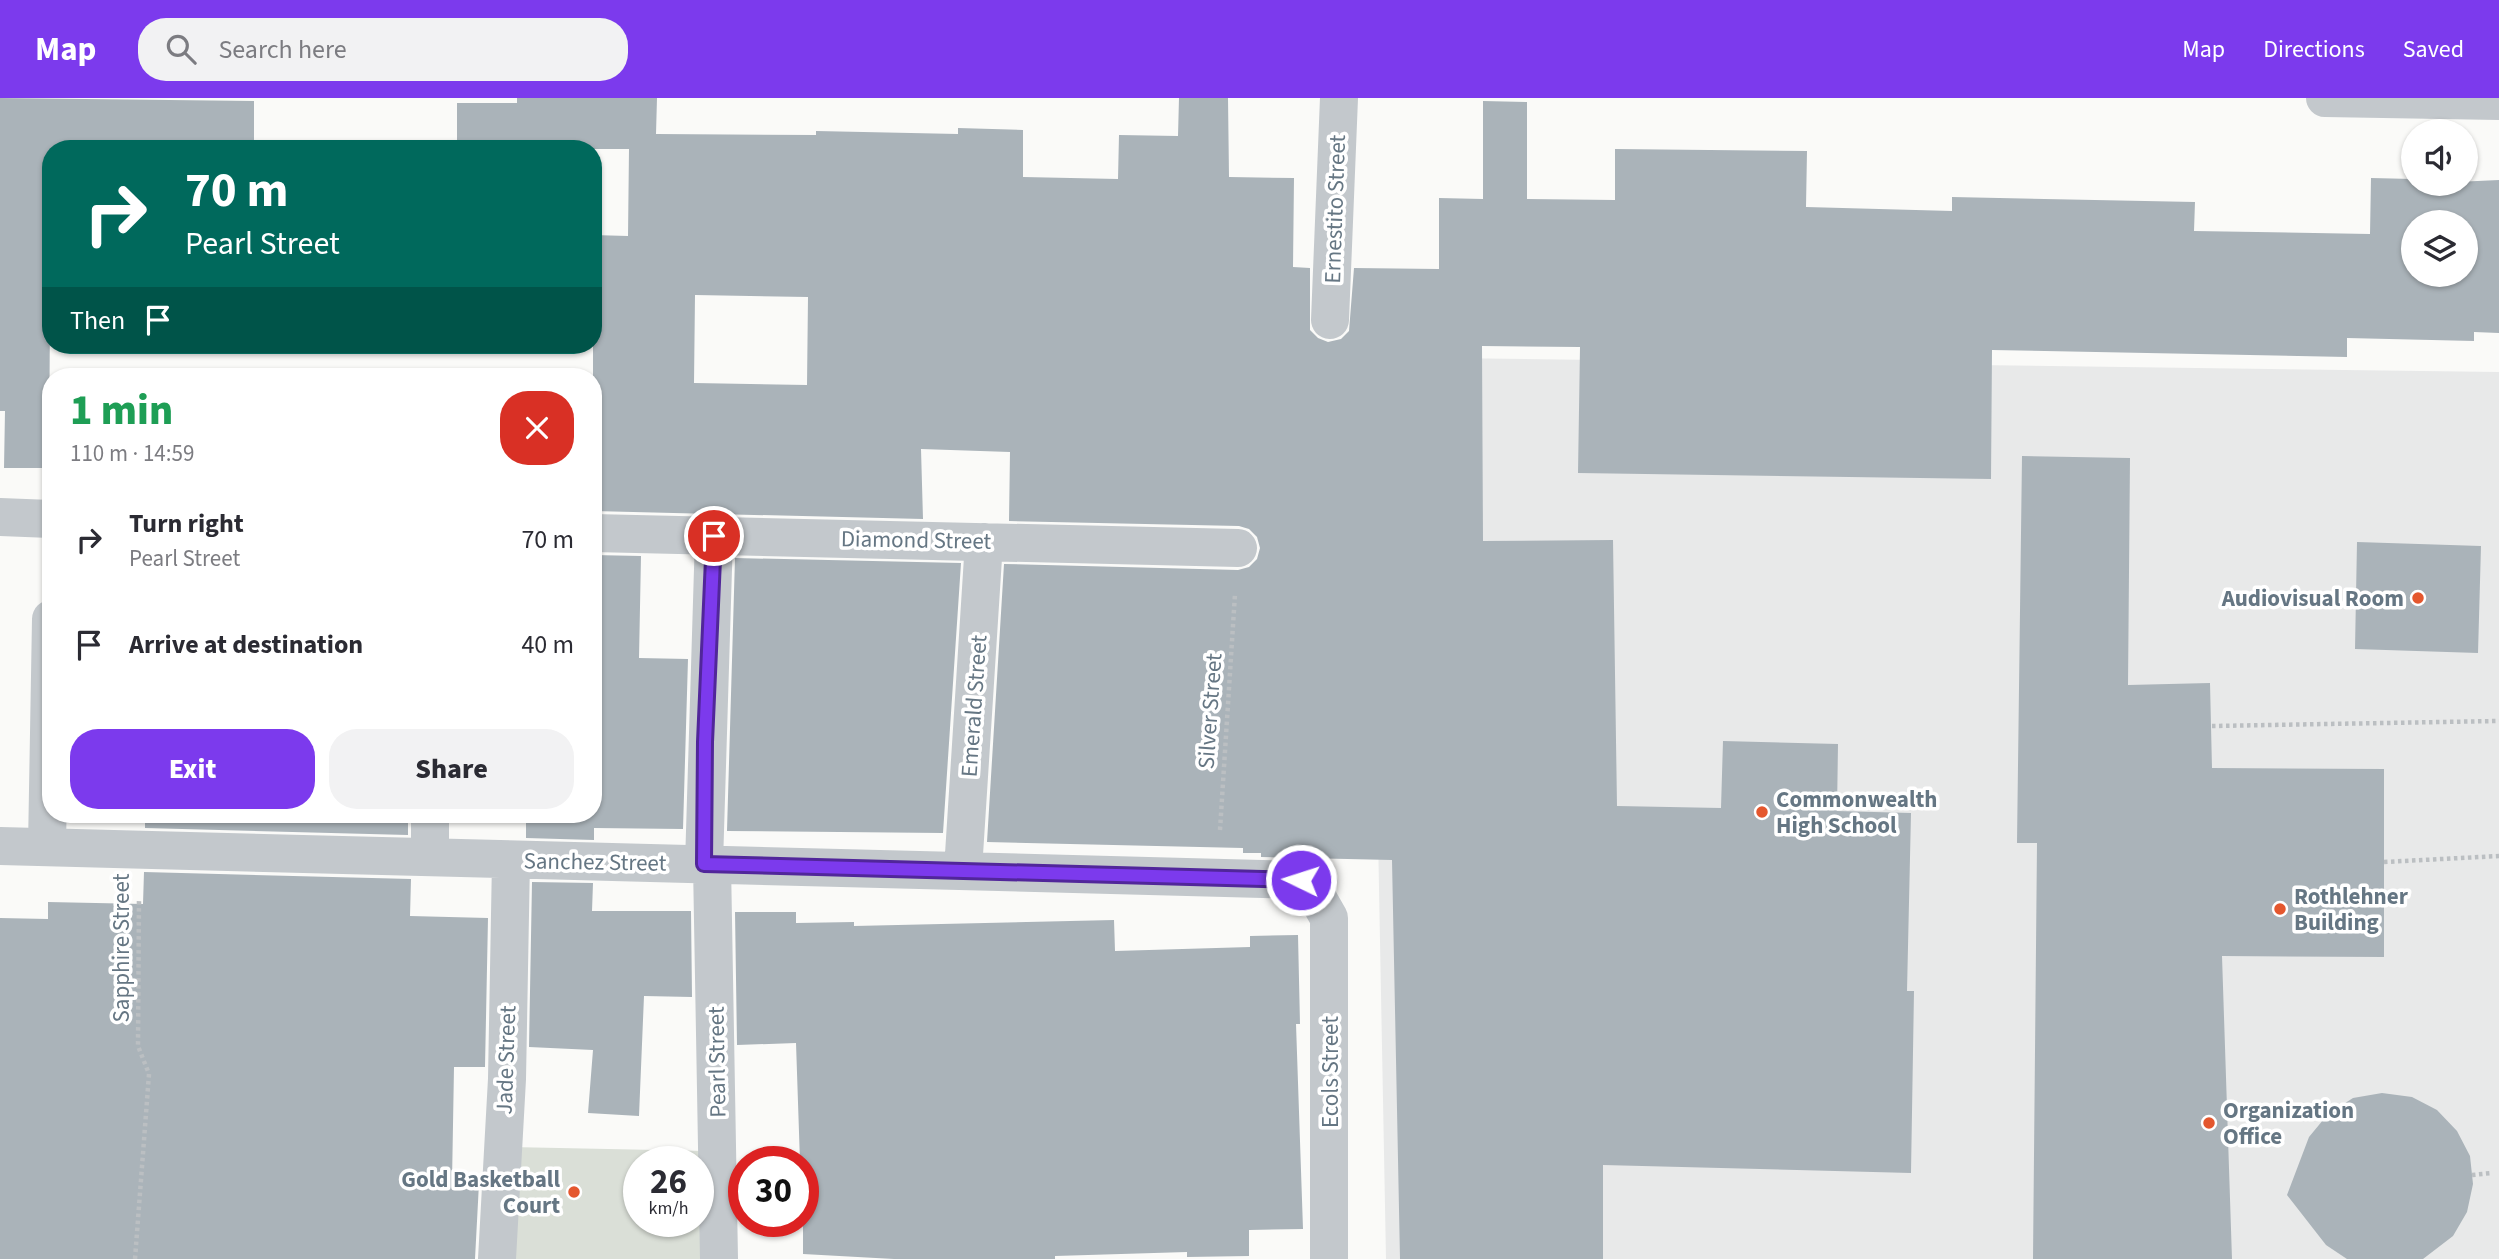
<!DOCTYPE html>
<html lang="en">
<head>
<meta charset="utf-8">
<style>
  body { margin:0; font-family:"Source Sans 3",sans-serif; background:#f2f2f3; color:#2b2b33; height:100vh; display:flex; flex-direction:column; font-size:26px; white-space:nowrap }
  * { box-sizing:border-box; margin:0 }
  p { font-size:23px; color:#7c7c81 }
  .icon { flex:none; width:38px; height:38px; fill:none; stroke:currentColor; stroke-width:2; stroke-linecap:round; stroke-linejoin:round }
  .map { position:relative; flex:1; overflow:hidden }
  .panel { position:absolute; left:42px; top:270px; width:560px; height:455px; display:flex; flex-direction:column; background:#fff; border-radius:28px; box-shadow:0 2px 5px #0004 }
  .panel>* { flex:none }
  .hud { position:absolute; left:42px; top:42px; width:560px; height:214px; border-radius:28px; box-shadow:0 2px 5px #0004; background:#00695c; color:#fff; overflow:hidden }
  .controls { position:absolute; left:2401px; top:21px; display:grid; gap:14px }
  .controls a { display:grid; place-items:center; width:77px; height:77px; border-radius:50%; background:#fff; box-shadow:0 2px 5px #0004; font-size:35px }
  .speed { position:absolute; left:623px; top:1048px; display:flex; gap:14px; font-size:35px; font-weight:700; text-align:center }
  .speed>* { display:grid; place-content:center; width:91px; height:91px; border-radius:50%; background:#fff; box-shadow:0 2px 5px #0004; line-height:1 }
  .speed small { font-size:18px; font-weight:400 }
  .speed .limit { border:10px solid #d22; background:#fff; color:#111 }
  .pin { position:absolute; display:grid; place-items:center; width:60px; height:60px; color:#fff; margin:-30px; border:4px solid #fff; border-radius:50%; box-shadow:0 2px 7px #0007 }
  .me { position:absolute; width:77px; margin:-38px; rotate:274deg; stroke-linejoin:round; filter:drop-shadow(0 0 5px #0008) }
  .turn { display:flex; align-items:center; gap:24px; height:147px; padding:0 28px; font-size:32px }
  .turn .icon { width:91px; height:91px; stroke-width:2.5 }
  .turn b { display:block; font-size:49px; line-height:60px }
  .then { display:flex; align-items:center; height:66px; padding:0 28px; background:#0003; gap:14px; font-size:26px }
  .round { display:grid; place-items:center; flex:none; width:74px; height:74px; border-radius:28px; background:#f2f2f3 }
  .overview { display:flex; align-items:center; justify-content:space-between; height:119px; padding:0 28px }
  h1 { font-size:42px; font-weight:800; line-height:52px; color:#1e9e55 }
  .cta { display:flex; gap:14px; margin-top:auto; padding:14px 28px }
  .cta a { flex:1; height:80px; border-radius:28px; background:#7c3aed; color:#fff; font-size:28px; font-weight:800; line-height:80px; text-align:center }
  .cta a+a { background:#f2f2f3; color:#2b2b33 }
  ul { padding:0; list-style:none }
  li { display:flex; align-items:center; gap:21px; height:105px; padding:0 28px }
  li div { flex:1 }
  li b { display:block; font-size:26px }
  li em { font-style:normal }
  header { display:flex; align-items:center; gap:42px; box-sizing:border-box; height:98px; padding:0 35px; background:#7c3aed; color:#fff }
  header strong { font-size:33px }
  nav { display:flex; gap:38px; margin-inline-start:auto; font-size:24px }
  .search { width:490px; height:63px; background:#f2f2f3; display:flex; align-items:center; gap:18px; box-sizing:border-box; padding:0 24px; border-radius:28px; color:#7c7c81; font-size:26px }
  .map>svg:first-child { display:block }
</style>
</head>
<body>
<header>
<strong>Map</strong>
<div class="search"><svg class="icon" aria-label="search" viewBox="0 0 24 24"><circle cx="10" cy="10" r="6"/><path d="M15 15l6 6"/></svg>Search here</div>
<nav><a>Map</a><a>Directions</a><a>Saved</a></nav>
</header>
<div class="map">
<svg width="2499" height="1161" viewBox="0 0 2499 1161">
  <rect width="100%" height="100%" fill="#fafaf8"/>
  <!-- built -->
  <path fill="#e8e9e9" d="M1369,259L2499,274V1161H1386Z"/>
  <!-- green -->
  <path fill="#dadfd7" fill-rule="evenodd" d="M510,1049L706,1053L704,1161H508ZM639,1064H698V1124H639Z"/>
  <!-- building -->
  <path fill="#aab3b9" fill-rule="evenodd" d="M0,0L254,3V51H51L49,370H4L5,313H0Z
    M517,0H657L656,36L816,37V33L958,36V30L1023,32V79L1118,81L1119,37L1178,38L1179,0H1228L1229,79L1294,80L1293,169L1310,170V232L1318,240L1328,244L1341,241L1349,233L1354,170L1439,171V100L1483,101V3L1527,4V101L1615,102V51L1807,53L1806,109L1952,113V99L2195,104L2194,133L2370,136L2371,80L2413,81V86L2499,82V235L2474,234V243L2347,240V259L1992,252L1991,381L1578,375L1580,249L1482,248L1483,443L1613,442L1617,708L1721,710L1723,643L1838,646L1837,713L1911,715L1907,893H1914L1911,1075L1603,1067V1161H1400L1392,762L1261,759V755H1243V750L987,744L1004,466L1238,472L1249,469L1257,461L1260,450L1257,439L1249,431L1239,428L1009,423L1010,354L921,351L923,421L593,413V137L628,138L629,51H457V5H517ZM2413,124H2466V177H2413ZM695,197L808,199L807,287L694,285Z
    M2022,358L2130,360L2128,587L2210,585L2212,670L2384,671V859L2222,858L2232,1161H2033L2037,745H2017Z
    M2357,444L2481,448L2478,555L2355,551Z
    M593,457L641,458L639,560L688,561L683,731L594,730V742L526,740V716H593Z
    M735,460L961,465L943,735L727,733Z
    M145,716H408V737L145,730Z
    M144,774L411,781L410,818L488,820L485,969H454L452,1084L479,1085L475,1161H0V820L48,821V804L143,806Z
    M532,784L593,785L592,813H691L692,899L644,898L639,1018L588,1015L593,952L529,949Z
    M735,814H796V825L854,824V828L1114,822L1115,853L1250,849V838L1298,837L1300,926H1296L1303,1131L1249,1132V1158L1187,1159V1154L1055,1158V1161H894L803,1156V1064H800L796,945L737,947Z
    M2382,995L2412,999L2437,1012L2457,1033L2470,1058L2473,1086L2467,1114L2453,1138L2423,1161H2347L2326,1147L2287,1097L2309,1039L2328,1016L2353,1000Z"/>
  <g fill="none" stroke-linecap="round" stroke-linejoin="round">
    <!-- path -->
    <path stroke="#bbbfc2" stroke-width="4.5" stroke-dasharray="3.5 3.5" stroke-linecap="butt" d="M2212,628L2499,623
      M1220,732L1235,496
      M2384,764L2499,758
      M2472,1077L2492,1075
      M135,1161L149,976L138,948L139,800"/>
    <!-- minor -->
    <path stroke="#c3c8cc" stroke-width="38" d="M2325,0L2499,3
      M1330,222L1339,0
      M0,419L51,421
      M593,435L1238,450
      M0,748L1301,782L1313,792L1329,820V1161
      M47,749L51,521
      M430,759V716
      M704,766L714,438
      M712,766L719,1161
      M963,772L984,444
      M497,1161L507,981L511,762"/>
  </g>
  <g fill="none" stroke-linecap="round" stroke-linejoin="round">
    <!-- route casing -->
    <g stroke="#51269a" stroke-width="18">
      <path id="route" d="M714,438L705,644L704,766L1301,782"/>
    </g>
    <!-- route -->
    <use href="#route" stroke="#7c3aed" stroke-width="12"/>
  </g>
  <!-- markers -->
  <g fill="#e4572e" stroke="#fff" stroke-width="2.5">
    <circle cx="2418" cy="500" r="7"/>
    <circle cx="1762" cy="714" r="7"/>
    <circle cx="2280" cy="811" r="7"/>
    <circle cx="2209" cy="1025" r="7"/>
    <circle cx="574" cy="1094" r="7"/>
  </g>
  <g text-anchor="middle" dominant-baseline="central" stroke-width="7" stroke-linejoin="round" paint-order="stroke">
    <!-- street labels -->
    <g font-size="23" fill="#657683" stroke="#fff">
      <text transform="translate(1335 111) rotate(-88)">Ernestito Street</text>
      <text transform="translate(916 442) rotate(1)">Diamond Street</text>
      <text transform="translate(974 608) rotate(-86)">Emerald Street</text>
      <text transform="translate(1210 613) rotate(-86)">Silver Street</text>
      <text transform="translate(595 764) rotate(1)">Sanchez Street</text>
      <text transform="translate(121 850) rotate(-90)">Sapphire Street</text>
      <text transform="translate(506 962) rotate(-88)">Jade Street</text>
      <text transform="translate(717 964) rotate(-91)">Pearl Street</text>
      <text transform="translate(1330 974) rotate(-90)">Ecols Street</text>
    </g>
    <!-- poi labels -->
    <g font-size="23" font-weight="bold" fill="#657683" stroke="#fff" text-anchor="start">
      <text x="2404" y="500" text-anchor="end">Audiovisual Room</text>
      <text x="1776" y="701">Commonwealth<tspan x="1776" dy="26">High School</tspan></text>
      <text x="2294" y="798">Rothlehner<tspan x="2294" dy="26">Building</tspan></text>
      <text x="2223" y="1012">Organization<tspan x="2223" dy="26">Office</tspan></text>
      <text x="560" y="1081" text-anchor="end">Gold Basketball<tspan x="560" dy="26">Court</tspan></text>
    </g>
  </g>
</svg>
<div class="controls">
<a><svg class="icon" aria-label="sound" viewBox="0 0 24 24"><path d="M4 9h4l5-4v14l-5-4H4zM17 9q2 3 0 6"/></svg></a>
<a><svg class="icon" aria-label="layers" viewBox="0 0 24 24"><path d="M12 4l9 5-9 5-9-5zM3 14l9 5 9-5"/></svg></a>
</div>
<div class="speed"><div>26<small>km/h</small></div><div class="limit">30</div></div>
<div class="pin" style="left:714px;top:438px;background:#d93025"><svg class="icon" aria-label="arrive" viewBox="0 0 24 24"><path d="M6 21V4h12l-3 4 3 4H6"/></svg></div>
<svg class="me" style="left:1301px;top:782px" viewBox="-20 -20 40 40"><circle r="17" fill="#7c3aed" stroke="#fff" stroke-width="3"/><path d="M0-11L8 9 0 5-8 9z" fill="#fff"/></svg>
<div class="hud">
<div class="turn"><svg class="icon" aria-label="right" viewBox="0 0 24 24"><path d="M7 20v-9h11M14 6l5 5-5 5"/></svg><div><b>70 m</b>Pearl Street</div></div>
<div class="then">Then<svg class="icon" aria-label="arrive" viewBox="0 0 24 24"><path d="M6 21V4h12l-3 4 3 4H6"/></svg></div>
</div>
<section class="panel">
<div class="overview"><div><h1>1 min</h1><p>110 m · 14:59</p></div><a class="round" style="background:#d93025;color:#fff"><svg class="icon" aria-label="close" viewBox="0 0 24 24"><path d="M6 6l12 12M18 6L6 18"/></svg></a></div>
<ul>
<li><svg class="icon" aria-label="right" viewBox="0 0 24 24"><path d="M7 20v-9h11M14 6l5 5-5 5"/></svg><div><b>Turn right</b><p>Pearl Street</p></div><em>70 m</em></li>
<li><svg class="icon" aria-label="arrive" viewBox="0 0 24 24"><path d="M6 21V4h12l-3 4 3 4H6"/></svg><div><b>Arrive at destination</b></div><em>40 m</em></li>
</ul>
<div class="cta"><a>Exit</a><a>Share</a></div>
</section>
</div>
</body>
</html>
